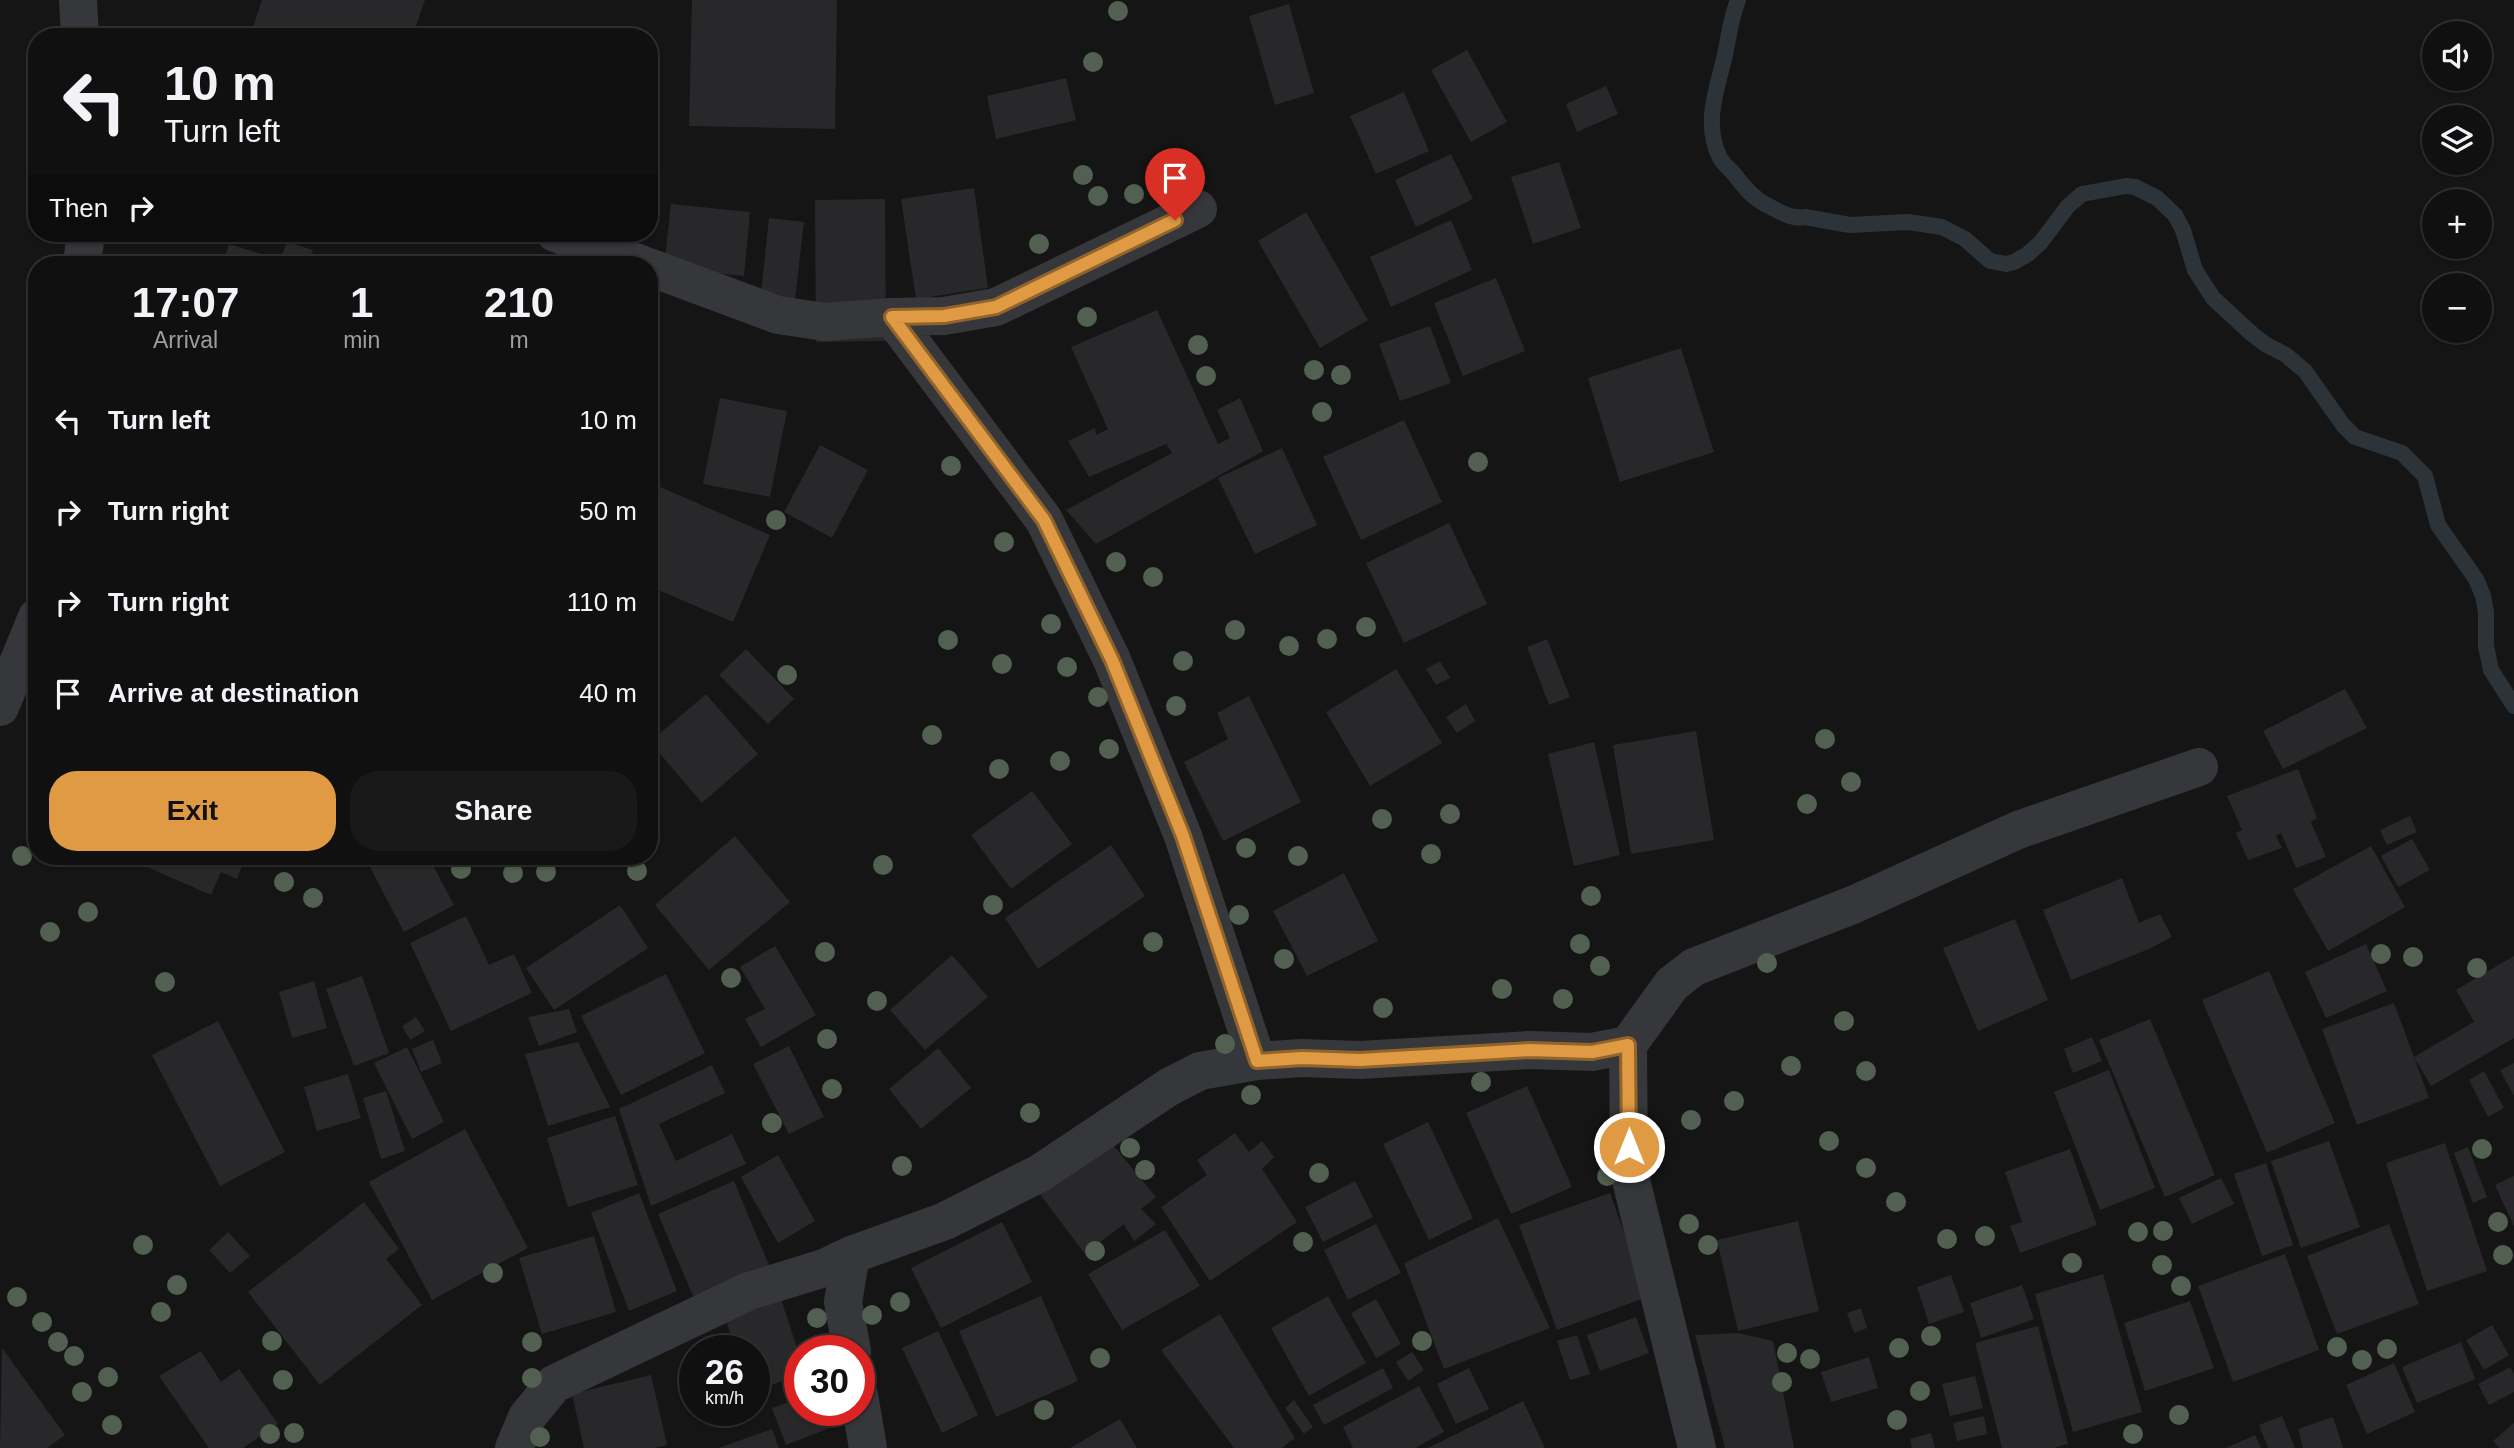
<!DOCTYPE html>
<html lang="en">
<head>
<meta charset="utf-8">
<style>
  body { margin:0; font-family:Arial,sans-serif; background:#191919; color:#f1f3f6; height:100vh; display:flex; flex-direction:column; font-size:26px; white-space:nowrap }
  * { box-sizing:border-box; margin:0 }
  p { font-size:23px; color:#9c9d9f }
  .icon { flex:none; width:38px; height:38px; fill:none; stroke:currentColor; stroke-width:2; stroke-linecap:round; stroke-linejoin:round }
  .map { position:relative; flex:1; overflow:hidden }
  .side { position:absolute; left:28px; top:256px; width:630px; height:609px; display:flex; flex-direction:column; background:#101010; border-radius:28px; box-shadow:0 2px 5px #0004,0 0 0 2px #303030 }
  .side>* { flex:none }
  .guide { position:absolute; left:28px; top:28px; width:630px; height:214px; border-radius:28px; box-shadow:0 2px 5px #0004,0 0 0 2px #303030; background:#101010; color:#f1f3f6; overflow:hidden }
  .controls { position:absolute; left:2422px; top:21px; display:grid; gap:14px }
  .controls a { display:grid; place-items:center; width:70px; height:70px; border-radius:50%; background:#101010; box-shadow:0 2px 5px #0004,0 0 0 2px #303030; font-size:35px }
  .speed { position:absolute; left:679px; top:1335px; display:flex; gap:14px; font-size:35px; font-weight:700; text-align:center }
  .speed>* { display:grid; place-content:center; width:91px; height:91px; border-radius:50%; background:#101010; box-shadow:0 2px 5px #0004,0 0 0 2px #303030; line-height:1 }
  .speed small { font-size:18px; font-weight:400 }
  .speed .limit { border:10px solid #d22; background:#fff; color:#111 }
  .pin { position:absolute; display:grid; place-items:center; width:60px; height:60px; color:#fff; margin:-72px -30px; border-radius:50% 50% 50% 0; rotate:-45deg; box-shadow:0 0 7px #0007 }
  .pin .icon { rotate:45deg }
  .me { position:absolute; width:77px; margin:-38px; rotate:0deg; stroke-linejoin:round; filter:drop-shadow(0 0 5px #0008) }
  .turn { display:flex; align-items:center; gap:24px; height:147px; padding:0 21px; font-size:32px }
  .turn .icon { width:91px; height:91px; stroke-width:2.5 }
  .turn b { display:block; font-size:49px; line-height:60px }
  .then { display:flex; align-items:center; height:66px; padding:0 21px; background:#0003; gap:14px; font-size:26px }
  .eta { display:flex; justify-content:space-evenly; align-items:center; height:119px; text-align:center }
  .eta b { font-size:42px; font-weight:700; line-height:49px }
  .action { display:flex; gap:14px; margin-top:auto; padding:14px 21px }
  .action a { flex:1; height:80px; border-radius:28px; background:#df9a43; color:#111; font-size:28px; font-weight:700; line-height:80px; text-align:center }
  .action a+a { background:#191919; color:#f1f3f6 }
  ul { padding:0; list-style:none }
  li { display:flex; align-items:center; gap:21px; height:91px; padding:0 21px }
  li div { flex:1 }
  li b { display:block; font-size:26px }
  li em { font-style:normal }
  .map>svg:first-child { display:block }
</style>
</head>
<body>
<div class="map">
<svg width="2514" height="1448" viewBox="0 0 2514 1448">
  <rect width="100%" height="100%" fill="#151516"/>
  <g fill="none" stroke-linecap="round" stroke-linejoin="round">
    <!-- stream -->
    <path stroke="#2c3439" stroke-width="16" d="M1738,0C1729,23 1729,40 1723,63C1715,95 1704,126 1720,158C1723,164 1730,169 1734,174C1743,186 1752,197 1765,204C1776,210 1792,220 1805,217L1850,225L1908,222L1942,227L1965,239L1990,261L2006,264L2014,262L2028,254L2041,242L2068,206L2082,194L2126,186L2135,187L2157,198L2175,215L2183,230L2195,270L2213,298L2252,334L2265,344L2286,355L2305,371L2343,425L2355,437L2402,453L2425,476L2438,525L2476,579L2483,596L2486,612V646L2491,670L2514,706"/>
  </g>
  <!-- building -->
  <path fill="#28282a" d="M262,0H425L412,37H282L253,27Z
    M692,0H837L835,129L689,126Z
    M1289,4L1314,93L1275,105L1249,16Z
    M1467,50L1507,122L1471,142L1431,70Z
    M1066,78L1076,120L996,139L987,96Z
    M1606,86L1618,114L1577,132L1566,104Z
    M1404,92L1429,151L1376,174L1350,116Z
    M1451,154L1473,199L1416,227L1395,180Z
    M1559,162L1581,228L1533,244L1511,177Z
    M974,188L988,288L916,299L901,199Z
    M885,199L886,341L816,342L815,200Z
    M671,204L750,212L744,276L664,268Z
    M1306,212L1368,320L1320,348L1258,241Z
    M769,218L804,222L792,325L758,321Z
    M1451,220L1472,270L1391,307L1370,257Z
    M287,242L313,250L308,264H223L229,244L280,260Z
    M1496,278L1525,351L1463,376L1434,303Z
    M1157,310L1218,444L1230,438L1217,410L1240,398L1263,451L1096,544L1066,510L1172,453L1166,444L1089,477L1068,441L1095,428L1096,435L1108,429L1071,347Z
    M1430,326L1451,383L1400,401L1379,344Z
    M1681,348L1714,452L1620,482L1588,378Z
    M720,398L787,411L770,497L703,484Z
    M1404,420L1442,502L1361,540L1323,457Z
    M820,445L868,470L832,538L784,512Z
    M1282,448L1317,525L1255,554L1218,478Z
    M649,482L770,535L733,622L649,586Z
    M1449,523L1487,604L1404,643L1366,563Z
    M1547,639L1570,697L1549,705L1527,647Z
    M746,649L794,699L768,724L719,675Z
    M1440,661L1450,678L1436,685L1426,669Z
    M1396,669L1442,743L1370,786L1326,712Z
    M2345,689L2367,728L2283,769L2263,731Z
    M706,694L758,754L702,803L650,742Z
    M1249,696L1301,802L1223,841L1184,762L1228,739L1217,713Z
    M1466,704L1475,721L1457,733L1446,717Z
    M1696,731L1714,840L1631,854L1613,745Z
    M1594,742L1620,855L1574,866L1548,754Z
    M2298,769L2317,818L2311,822L2326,857L2296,868L2281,833L2276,836L2282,848L2248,860L2236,833L2242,830L2227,796Z
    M1032,791L1072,844L1011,889L971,835Z
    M2410,816L2417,832L2387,845L2380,830Z
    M735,836L790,902L709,970L655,905Z
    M2412,839L2430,870L2398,887L2381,856Z
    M1111,845L1145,896L1038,969L1005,918Z
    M2371,846L2405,907L2328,951L2293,889Z
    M152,856H231L244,861L237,879L221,872L211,895L147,867Z
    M364,856H428L454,905L404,932Z
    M1344,873L1378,941L1307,976L1273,911Z
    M2122,878L2139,923L2160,914L2172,937L2149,949L2071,980L2043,910Z
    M620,905L648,948L554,1010L526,968Z
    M466,916L489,965L514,954L532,993L451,1031L410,943Z
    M2015,919L2048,1000L1978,1031L1943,948Z
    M2366,944L2387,991L2326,1018L2305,972Z
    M775,946L816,1015L761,1047L745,1019L765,1009L740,967Z
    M952,955L988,997L925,1050L890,1010Z
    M2514,956V1038L2431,1086L2414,1057L2474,1022L2456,990Z
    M2269,971L2335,1123L2267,1153L2202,1000Z
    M666,974L705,1053L621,1095L581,1016Z
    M362,976L389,1053L354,1066L326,989Z
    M314,981L327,1028L292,1038L279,992Z
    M2394,1003L2429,1098L2357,1125L2322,1029Z
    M569,1009L577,1032L539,1046L528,1017Z
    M416,1017L425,1031L410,1040L402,1026Z
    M2150,1019L2215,1175L2165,1197L2099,1040Z
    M218,1021L285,1152L220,1186L152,1055Z
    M2092,1037L2102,1061L2073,1073L2064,1049Z
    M433,1040L442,1063L421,1072L412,1049Z
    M578,1042L610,1107L548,1126L525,1054Z
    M789,1046L824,1117L789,1134L753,1064Z
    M407,1047L444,1122L412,1139L374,1063Z
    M938,1048L971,1088L921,1129L889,1089Z
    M2514,1063V1096L2500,1070Z
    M712,1065L725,1093L659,1124L676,1161L732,1134L746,1164L651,1206L619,1109Z
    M2109,1070L2155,1188L2100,1210L2054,1092Z
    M2484,1071L2504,1108L2488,1117L2469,1080Z
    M348,1074L361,1118L317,1131L304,1087Z
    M1527,1086L1572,1187L1511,1214L1466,1113Z
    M386,1091L405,1151L381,1159L363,1098Z
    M615,1116L638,1185L568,1207L547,1138Z
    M1428,1122L1473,1218L1429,1240L1383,1144Z
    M465,1129L528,1248L432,1300L369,1182Z
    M1235,1133L1249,1152L1262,1141L1274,1157L1262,1169L1297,1222L1210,1281L1161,1207L1207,1175L1197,1160Z
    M1109,1140L1156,1197L1141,1209L1156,1224L1134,1241L1124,1224L1085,1254L1039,1193Z
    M2329,1141L2360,1227L2301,1248L2271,1161Z
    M2445,1143L2487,1271L2427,1291L2386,1163Z
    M2468,1147L2487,1197L2473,1203L2454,1153Z
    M2070,1149L2097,1225L2020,1253L2010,1226L2022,1222L2005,1172Z
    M778,1155L815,1221L778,1243L741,1177Z
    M2266,1163L2293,1245L2262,1256L2234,1174Z
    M2514,1176V1226L2495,1185Z
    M2221,1178L2234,1204L2192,1224L2179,1198Z
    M734,1181L771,1270L696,1303L658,1214Z
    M1355,1181L1373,1217L1323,1242L1305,1207Z
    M639,1193L677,1291L629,1311L591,1213Z
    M1610,1193L1647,1297L1557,1330L1519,1225Z
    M364,1202L399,1249L386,1259L422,1305L320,1385L248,1292Z
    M1498,1218L1550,1328L1444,1369L1404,1263Z
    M1798,1221L1819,1311L1738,1331L1717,1240Z
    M1002,1222L1032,1282L941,1328L911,1268Z
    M1376,1224L1401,1273L1348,1300L1324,1250Z
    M2389,1224L2419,1304L2337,1334L2307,1256Z
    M1165,1230L1200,1286L1122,1330L1088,1274Z
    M228,1232L250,1256L230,1273L209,1250Z
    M594,1236L616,1312L542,1334L519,1258Z
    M2285,1254L2319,1350L2233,1382L2198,1286Z
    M2103,1274L2142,1412L2073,1432L2035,1294Z
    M1951,1275L1964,1312L1929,1324L1917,1287Z
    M2022,1285L2034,1319L1981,1338L1970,1303Z
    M777,1287L800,1357V1375L754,1391V1351H735L722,1305Z
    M1041,1296L1078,1381L996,1417L959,1331Z
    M1328,1296L1366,1363L1309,1396L1271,1328Z
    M1376,1299L1401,1344L1376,1358L1351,1313Z
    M2190,1301L2214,1368L2145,1391L2124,1323Z
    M1861,1308L1867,1328L1854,1333L1847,1313Z
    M1220,1314L1295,1438L1282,1448H1234L1161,1350Z
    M1636,1317L1649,1353L1600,1371L1587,1335Z
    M2492,1325L2509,1355L2484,1370L2466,1340Z
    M2038,1326L2068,1444L2054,1448H2002L1975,1343Z
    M938,1331L978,1415L942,1433L902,1348Z
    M1738,1333L1773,1341L1794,1448H1725L1695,1335Z
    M1577,1335L1590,1374L1570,1380L1557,1341Z
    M2461,1342L2475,1379L2417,1403L2402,1367Z
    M2,1348L65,1435L47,1448H0Z
    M201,1351L221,1382L239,1369L278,1424L243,1448H209L159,1376Z
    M1412,1352L1424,1370L1408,1381L1396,1362Z
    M1869,1357L1878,1388L1831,1402L1821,1372Z
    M2394,1363L2415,1412L2367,1434L2346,1385Z
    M2510,1367L2514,1374V1392L2489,1405L2478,1384Z
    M1383,1368L1393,1388L1324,1425L1313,1405Z
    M1469,1368L1489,1409L1456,1424L1437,1384Z
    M651,1375L667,1445L655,1448H584L572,1394Z
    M1975,1376L1983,1408L1950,1416L1942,1384Z
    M1419,1386L1444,1432L1415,1448H1353L1343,1427Z
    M800,1398V1410H853L855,1418L786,1445L772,1408Z
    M1294,1400L1313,1427L1304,1434L1285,1408Z
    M1523,1401L1545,1448H1428Z
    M1984,1416L1987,1434L1957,1441L1953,1423Z
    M2282,1416L2295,1448H2268L2259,1425Z
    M2333,1417L2343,1448H2303L2298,1429Z
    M1120,1419L1137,1448H1070Z
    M2514,1423V1448H2499L2493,1441Z
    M772,1429L779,1448H719Z
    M1931,1433L1935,1448H1912L1910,1439Z
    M2255,1435L2261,1448H2226Z"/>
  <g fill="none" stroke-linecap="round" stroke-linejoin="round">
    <!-- minor -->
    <path stroke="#36373b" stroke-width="38" d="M78,0L80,37
      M555,233L641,264
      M82,264L86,233
      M649,267L778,315L825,322L892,317L944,316L996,307L1198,209
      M892,317L1044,520L1112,660L1183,836L1257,1061
      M0,707L37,617
      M851,1255L843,1302L852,1351
      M859,1395L868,1448
      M514,1448L527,1417L554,1384L749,1291L824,1268L851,1255L945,1221L1040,1173L1169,1087L1200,1071L1257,1061L1302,1058L1360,1060L1529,1050L1592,1052L1628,1045
      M1697,1448L1629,1172L1628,1045L1672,984L1694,967L1855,904L2018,830L2199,767"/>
  </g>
  <!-- trees -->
  <g fill="#516051">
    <circle cx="1118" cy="11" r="10"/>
    <circle cx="1093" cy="62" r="10"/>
    <circle cx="1083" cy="175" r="10"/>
    <circle cx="1134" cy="194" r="10"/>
    <circle cx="1098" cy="196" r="10"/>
    <circle cx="1039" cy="244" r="10"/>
    <circle cx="1087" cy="317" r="10"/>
    <circle cx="1198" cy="345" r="10"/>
    <circle cx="1314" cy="370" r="10"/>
    <circle cx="1341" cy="375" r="10"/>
    <circle cx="1206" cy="376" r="10"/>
    <circle cx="1322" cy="412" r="10"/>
    <circle cx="1478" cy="462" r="10"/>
    <circle cx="951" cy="466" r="10"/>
    <circle cx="776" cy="520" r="10"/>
    <circle cx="1004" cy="542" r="10"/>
    <circle cx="1116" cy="562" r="10"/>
    <circle cx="1153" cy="577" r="10"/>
    <circle cx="1051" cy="624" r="10"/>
    <circle cx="1366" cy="627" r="10"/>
    <circle cx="1235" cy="630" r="10"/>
    <circle cx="1327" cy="639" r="10"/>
    <circle cx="948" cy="640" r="10"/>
    <circle cx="1289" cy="646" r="10"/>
    <circle cx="1183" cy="661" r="10"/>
    <circle cx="1002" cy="664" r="10"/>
    <circle cx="1067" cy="667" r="10"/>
    <circle cx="787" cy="675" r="10"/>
    <circle cx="1098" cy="697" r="10"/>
    <circle cx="1176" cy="706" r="10"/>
    <circle cx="932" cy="735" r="10"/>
    <circle cx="1825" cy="739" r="10"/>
    <circle cx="1109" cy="749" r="10"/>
    <circle cx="1060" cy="761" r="10"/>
    <circle cx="999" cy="769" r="10"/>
    <circle cx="1851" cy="782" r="10"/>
    <circle cx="1807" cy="804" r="10"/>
    <circle cx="1450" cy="814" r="10"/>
    <circle cx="1382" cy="819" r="10"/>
    <circle cx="1246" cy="848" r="10"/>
    <circle cx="1431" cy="854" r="10"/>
    <circle cx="22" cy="856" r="10"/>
    <circle cx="1298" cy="856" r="10"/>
    <circle cx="883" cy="865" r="10"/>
    <circle cx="461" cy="869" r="10"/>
    <circle cx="637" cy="871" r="10"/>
    <circle cx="546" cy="872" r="10"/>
    <circle cx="513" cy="873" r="10"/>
    <circle cx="284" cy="882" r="10"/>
    <circle cx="1591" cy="896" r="10"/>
    <circle cx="313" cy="898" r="10"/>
    <circle cx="993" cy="905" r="10"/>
    <circle cx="88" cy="912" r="10"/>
    <circle cx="1239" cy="915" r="10"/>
    <circle cx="50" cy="932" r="10"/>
    <circle cx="1153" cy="942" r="10"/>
    <circle cx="1580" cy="944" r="10"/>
    <circle cx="825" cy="952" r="10"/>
    <circle cx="2381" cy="954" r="10"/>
    <circle cx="2413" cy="957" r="10"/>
    <circle cx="1284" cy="959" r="10"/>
    <circle cx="1767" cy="963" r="10"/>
    <circle cx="1600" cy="966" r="10"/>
    <circle cx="2477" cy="968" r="10"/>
    <circle cx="731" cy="978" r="10"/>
    <circle cx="165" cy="982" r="10"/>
    <circle cx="1502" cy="989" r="10"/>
    <circle cx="1563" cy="999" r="10"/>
    <circle cx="877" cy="1001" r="10"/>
    <circle cx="1383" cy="1008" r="10"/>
    <circle cx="1844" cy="1021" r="10"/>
    <circle cx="827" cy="1039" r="10"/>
    <circle cx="1225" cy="1044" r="10"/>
    <circle cx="1791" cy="1066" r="10"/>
    <circle cx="1866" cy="1071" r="10"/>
    <circle cx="1481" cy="1082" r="10"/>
    <circle cx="832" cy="1089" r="10"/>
    <circle cx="1251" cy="1095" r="10"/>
    <circle cx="1734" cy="1101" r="10"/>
    <circle cx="1030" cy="1113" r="10"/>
    <circle cx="1691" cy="1120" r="10"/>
    <circle cx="772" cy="1123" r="10"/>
    <circle cx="1829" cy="1141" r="10"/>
    <circle cx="1130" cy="1148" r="10"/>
    <circle cx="2482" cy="1149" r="10"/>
    <circle cx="902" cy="1166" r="10"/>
    <circle cx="1866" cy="1168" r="10"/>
    <circle cx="1145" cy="1170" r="10"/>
    <circle cx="1319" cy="1173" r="10"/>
    <circle cx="1607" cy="1176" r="10"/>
    <circle cx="1896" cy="1202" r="10"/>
    <circle cx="2498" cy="1222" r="10"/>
    <circle cx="1689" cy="1224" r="10"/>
    <circle cx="2163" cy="1231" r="10"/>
    <circle cx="2138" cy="1232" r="10"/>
    <circle cx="1985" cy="1236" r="10"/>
    <circle cx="1947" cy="1239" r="10"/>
    <circle cx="1303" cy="1242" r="10"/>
    <circle cx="143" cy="1245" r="10"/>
    <circle cx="1708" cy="1245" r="10"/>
    <circle cx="1095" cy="1251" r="10"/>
    <circle cx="2503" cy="1255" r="10"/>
    <circle cx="2072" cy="1263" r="10"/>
    <circle cx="2162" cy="1265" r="10"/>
    <circle cx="493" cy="1273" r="10"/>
    <circle cx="177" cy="1285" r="10"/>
    <circle cx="2181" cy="1286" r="10"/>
    <circle cx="17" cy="1297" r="10"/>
    <circle cx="900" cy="1302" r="10"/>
    <circle cx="161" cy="1312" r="10"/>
    <circle cx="872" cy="1315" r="10"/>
    <circle cx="817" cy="1318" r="10"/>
    <circle cx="42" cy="1322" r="10"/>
    <circle cx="1931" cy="1336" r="10"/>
    <circle cx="272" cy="1341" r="10"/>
    <circle cx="1422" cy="1341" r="10"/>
    <circle cx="58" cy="1342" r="10"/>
    <circle cx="532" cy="1342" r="10"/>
    <circle cx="2337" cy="1347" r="10"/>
    <circle cx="1899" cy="1348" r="10"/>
    <circle cx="2387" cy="1349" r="10"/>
    <circle cx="1787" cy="1353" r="10"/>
    <circle cx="74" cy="1356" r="10"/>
    <circle cx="1100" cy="1358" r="10"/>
    <circle cx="1810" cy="1359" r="10"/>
    <circle cx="2362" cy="1360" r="10"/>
    <circle cx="108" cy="1377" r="10"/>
    <circle cx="532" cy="1378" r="10"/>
    <circle cx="283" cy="1380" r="10"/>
    <circle cx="1782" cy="1382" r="10"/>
    <circle cx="1920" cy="1391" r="10"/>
    <circle cx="82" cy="1392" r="10"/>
    <circle cx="1044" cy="1410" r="10"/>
    <circle cx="2179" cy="1415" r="10"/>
    <circle cx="1897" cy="1420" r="10"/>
    <circle cx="112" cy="1425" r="10"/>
    <circle cx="294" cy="1433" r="10"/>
    <circle cx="270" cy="1434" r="10"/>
    <circle cx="2133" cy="1434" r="10"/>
    <circle cx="540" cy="1437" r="10"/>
  </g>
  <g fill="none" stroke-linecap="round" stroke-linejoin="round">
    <!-- route casing -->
    <g stroke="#91642c" stroke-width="18">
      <path id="route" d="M1175,220L996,307L944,316L892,317L1044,520L1112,660L1183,836L1257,1061L1302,1058L1360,1060L1530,1050L1592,1052L1628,1045L1629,1147"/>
    </g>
    <!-- route -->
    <use href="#route" stroke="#df9a43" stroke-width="12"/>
  </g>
</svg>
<div class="controls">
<a><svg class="icon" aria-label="sound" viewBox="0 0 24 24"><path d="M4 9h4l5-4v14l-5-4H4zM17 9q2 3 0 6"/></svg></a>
<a><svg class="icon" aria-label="layers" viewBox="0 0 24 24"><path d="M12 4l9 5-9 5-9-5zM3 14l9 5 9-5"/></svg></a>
<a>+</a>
<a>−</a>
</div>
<div class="speed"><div>26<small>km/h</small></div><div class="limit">30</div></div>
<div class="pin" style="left:1175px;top:220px;background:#d93025"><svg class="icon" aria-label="arrive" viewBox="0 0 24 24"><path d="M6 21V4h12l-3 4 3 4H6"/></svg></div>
<svg class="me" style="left:1629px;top:1147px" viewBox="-20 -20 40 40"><circle r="17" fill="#df9a43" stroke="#fff" stroke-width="3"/><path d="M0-11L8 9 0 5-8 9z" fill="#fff"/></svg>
<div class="guide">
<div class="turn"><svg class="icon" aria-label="left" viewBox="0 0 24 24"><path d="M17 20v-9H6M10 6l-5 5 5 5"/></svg><div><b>10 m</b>Turn left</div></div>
<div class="then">Then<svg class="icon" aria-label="right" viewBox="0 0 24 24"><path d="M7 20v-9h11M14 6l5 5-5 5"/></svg></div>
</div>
<section class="side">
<div class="eta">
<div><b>17:07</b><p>Arrival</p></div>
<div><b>1</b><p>min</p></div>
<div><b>210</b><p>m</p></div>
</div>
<ul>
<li><svg class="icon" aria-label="left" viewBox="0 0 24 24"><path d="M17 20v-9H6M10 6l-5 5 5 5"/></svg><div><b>Turn left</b></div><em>10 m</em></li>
<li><svg class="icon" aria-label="right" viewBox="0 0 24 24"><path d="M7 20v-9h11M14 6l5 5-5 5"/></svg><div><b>Turn right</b></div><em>50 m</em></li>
<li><svg class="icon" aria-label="right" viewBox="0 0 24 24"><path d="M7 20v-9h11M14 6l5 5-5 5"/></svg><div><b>Turn right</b></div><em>110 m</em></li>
<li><svg class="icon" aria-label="arrive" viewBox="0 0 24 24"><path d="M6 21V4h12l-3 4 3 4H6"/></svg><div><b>Arrive at destination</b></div><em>40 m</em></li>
</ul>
<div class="action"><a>Exit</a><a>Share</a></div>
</section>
</div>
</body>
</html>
